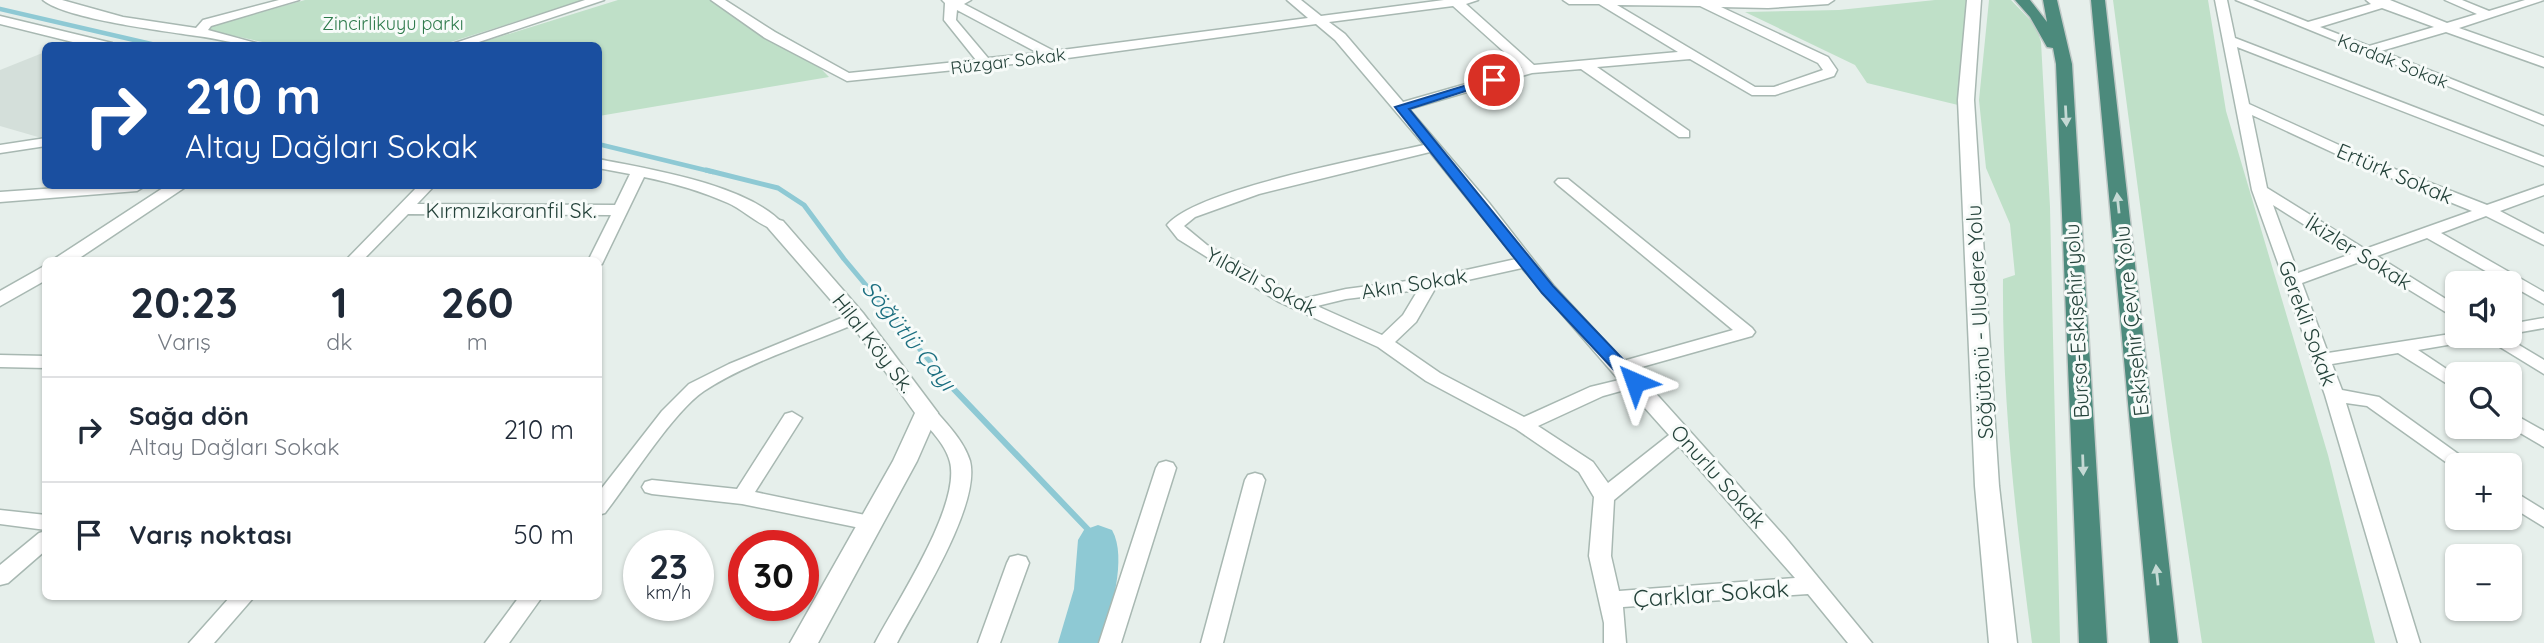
<!DOCTYPE html>
<html lang="tr">
<head>
<meta charset="utf-8">
<style>
  body { margin:0; font-family:Quicksand,sans-serif; background:#f2f2f3; color:#1f2937; height:100vh; display:flex; flex-direction:column; font-size:26px; white-space:nowrap }
  * { box-sizing:border-box; margin:0 }
  p { font-size:23px; color:#747a83 }
  .icon { flex:none; width:38px; height:38px; fill:none; stroke:currentColor; stroke-width:2; stroke-linecap:round; stroke-linejoin:round }
  .map { position:relative; flex:1; overflow:hidden }
  .drawer { position:absolute; left:42px; top:257px; width:560px; height:343px; display:flex; flex-direction:column; background:#fff; border-radius:10px; box-shadow:0 2px 5px #0004 }
  .drawer>* { flex:none }
  .banner { position:absolute; left:42px; top:42px; width:560px; height:147px; border-radius:10px; box-shadow:0 2px 5px #0004; background:#1a4fa0; color:#fff; overflow:hidden }
  .fabs { position:absolute; left:2445px; top:271px; display:grid; gap:14px }
  .fabs a { display:grid; place-items:center; width:77px; height:77px; border-radius:10px; background:#fff; box-shadow:0 2px 5px #0004; font-size:35px }
  .speed { position:absolute; left:623px; top:530px; display:flex; gap:14px; font-size:35px; font-weight:700; text-align:center }
  .speed>* { display:grid; place-content:center; width:91px; height:91px; border-radius:50%; background:#fff; box-shadow:0 2px 5px #0004; line-height:1 }
  .speed small { font-size:18px; font-weight:400 }
  .speed .limit { border:10px solid #d22; background:#fff; color:#111 }
  .pin { position:absolute; display:grid; place-items:center; width:60px; height:60px; color:#fff; margin:-30px; border:4px solid #fff; border-radius:50%; box-shadow:0 2px 7px #0007 }
  .me { position:absolute; width:77px; margin:-38px; rotate:317deg; stroke-linejoin:round; filter:drop-shadow(0 0 5px #0008) }
  .turn { display:flex; align-items:center; gap:24px; height:147px; padding:0 28px; font-size:32px }
  .turn .icon { width:91px; height:91px; stroke-width:2.5 }
  .turn b { display:block; font-size:49px; line-height:60px }
  .eta { display:flex; justify-content:space-evenly; align-items:center; height:119px; text-align:center }
  .eta b { font-size:42px; font-weight:700; line-height:49px }
  ul { padding:0; list-style:none }
  li { display:flex; align-items:center; gap:21px; height:105px; padding:0 28px; border-top:2px solid #e0e1e3 }
  li div { flex:1 }
  li b { display:block; font-size:26px }
  li em { font-style:normal }
  .map>svg:first-child { display:block }
</style>
</head>
<body>
<div class="map">
<svg width="2544" height="643" viewBox="0 0 2544 643">
  <rect width="100%" height="100%" fill="#e6efeb"/>
  <!-- built -->
  <path fill="#d4dfda" d="M45,52V139L0,126V70Z"/>
  <!-- green -->
  <path fill="#bfe0c8" d="M305,0H585L441,45H277L201,29Z
    M618,0H721L794,41L829,77L599,116L598,46H470Z
    M1935,0H1966L1958,105L1867,83L1855,65L1745,12L1839,10Z
    M1989,0H2011L2036,26L2041,42L2050,207L2060,643H2032C2016,522 2002,401 2003,279L2015,275L2010,224L1986,168L1979,100Z
    M2113,0H2208L2226,111L2328,455L2375,643H2202L2171,439Z"/>
  <g fill="none" stroke-linecap="round" stroke-linejoin="round">
    <!-- stream-far2 -->
    <path stroke="#8ec9d4" stroke-width="4.5" d="M0,9L160,46
      M598,144L713,172"/>
    <!-- stream-far1 -->
    <path stroke="#8ec9d4" stroke-width="5" d="M706,170L778,188L804,205L844,259L948,383"/>
    <!-- stream -->
    <path stroke="#8ec9d4" stroke-width="6" d="M947,382L1098,540"/>
    <!-- river -->
    <path fill="#8ec9d4" fill-rule="evenodd" d="M1098,525L1112,530C1128,558 1110,613 1102,643H1058L1074,589L1078,540L1084,530Z"/>
    <!-- minor casing -->
    <g stroke="#a8b8b2" stroke-width="3">
      <path id="minor" d="M43,0H62L123,17L196,28L203,20L279,0H299L211,26L208,30L267,46C242,46 221,39 197,36C164,31 66,19 43,0Z
        M585,0H604L467,46H446Z
        M711,0H725L775,32L849,73L976,60L944,20L945,3L942,0H971L964,4L1054,51L1308,18L1287,0H1301L1321,16L1444,0H1478L1466,4L1534,65L1678,52L1599,4H1569L1563,0H1834L1828,4L1768,8L1721,7L1828,57L1837,70L1834,76L1775,95H1752L1690,59L1597,67L1689,131V137H1679L1581,69L1532,73L1409,109L1489,203L1553,285L1623,361L1733,330L1558,185L1555,182L1558,179H1568L1752,328L1755,332L1752,336L1631,370L1642,378L1785,537L1872,643H1848L1808,594L1623,607L1626,643H1604V623L1589,556L1594,497L1579,472L1516,429L1426,381L1378,347L1279,302L1178,239L1167,225C1196,189 1372,157 1424,145L1335,40L1316,24L1053,60L847,81L765,38ZM1617,5L1700,6L1818,63L1823,70L1774,87H1755ZM1453,6L1522,68L1403,102L1345,34L1329,22ZM957,10L1038,53L988,58L956,20ZM1430,152L1516,259L1430,278L1346,289L1302,299L1207,245L1184,226L1195,217L1259,194ZM1522,268L1619,380L1590,387L1524,417L1440,373L1395,342L1416,322L1436,287ZM1418,290L1403,315L1382,335L1317,306L1346,299ZM1628,389L1669,435L1608,483L1593,462L1538,426L1603,396ZM1679,446L1795,578L1619,591L1611,556L1614,500Z
        M2215,0H2227L2235,38L2544,157V166L2237,47L2249,104L2374,161L2487,205L2544,185V195L2500,211L2544,234V245L2486,216L2441,233L2544,292V304L2427,238L2377,256L2457,306V319L2362,261L2302,283L2328,353L2457,333V336H2480L2471,341L2418,350L2457,376V390L2398,353L2332,364L2342,390L2379,397L2475,466H2457V470L2367,406L2346,403L2420,643H2398L2325,395L2252,190ZM2252,115L2364,167L2472,211L2365,249L2267,188ZM2273,205L2351,254L2298,273Z
        M2236,0H2253L2308,22L2371,4L2366,0H2390L2447,23L2477,14L2445,0H2462L2489,11L2525,0H2544L2459,28L2544,58V67L2446,32L2381,51L2544,116V125ZM2382,8L2434,27L2369,46L2320,27Z
        M0,16L112,43L113,46H89L0,24Z
        M46,138V146L0,153V145Z
        M598,159C649,169 750,185 784,225L776,230C759,226 744,210 728,203C701,191 673,183 644,177L602,264L598,265V261H588L611,215L408,214L362,261H345L418,186H434L417,204L615,205L630,174L598,168Z
        M86,186H145L137,191L0,202V192Z
        M856,312L865,317L862,321C813,342 748,362 704,391C673,412 630,481 605,513L598,515V493L662,411L689,384L729,364Z
        M2544,318V328L2510,334V324Z
        M2482,336H2504L2544,360V374Z
        M0,355L46,356V368L0,367Z
        M927,407L934,409C947,424 964,441 970,461C981,505 918,603 897,643H875C896,603 961,506 950,462C945,442 928,429 917,413Z
        M792,412L802,418L755,492L870,516L877,518L880,523L877,528L870,530L742,504L652,494L645,492L642,487L645,482L652,480L737,489L785,414Z
        M2510,412L2544,431V447L2510,427Z
        M1166,461L1173,463L1176,468L1121,643H1099L1156,468L1159,463Z
        M1255,473L1262,475L1265,480L1223,643H1201L1245,480L1248,475Z
        M2510,489L2544,510V527L2510,506Z
        M0,510L46,515V530L0,524Z
        M46,531V550L8,583L0,585V565L39,533Z
        M1018,555L1026,557L1029,563L1000,643H978L1007,563L1010,557Z
        M230,597H254L214,643H189Z
        M519,597H542L509,643H485Z"/>
    </g>
    <!-- tertiary casing -->
    <g stroke="#a8b8b2" stroke-width="3">
      <path id="tertiary" d="M1967,0H1981L1974,100L1999,486L2017,643H1989L1975,486L1958,100Z
        M166,186H187L75,261H51Z
        M776,219L783,221L863,313L938,413L917,461L818,643H790L893,461L915,413L849,321L769,229L766,225Z
        M46,265V280L0,306V291Z"/>
    </g>
    <!-- trunk casing -->
    <g stroke="#c2cac8" stroke-width="3">
      <path id="trunk" d="M2015,0H2030L2047,22L2043,0H2057L2072,64L2107,643H2079L2056,64L2053,48L2047,47L2030,17Z
        M2091,0H2105L2178,643H2150Z"/>
    </g>
    <!-- minor -->
    <use href="#minor" fill="#fff" fill-rule="evenodd"/>
    <!-- tertiary -->
    <use href="#tertiary" fill="#fff" fill-rule="evenodd"/>
    <!-- trunk -->
    <use href="#trunk" fill="#4c8a7c" fill-rule="evenodd"/>
  </g>
  <!-- one-way arrows -->
  <defs><path id="oneway-solid" d="M-6-.8H1V-3.2L6.5 0L1 3.2V.8H-6Z" transform="scale(1.75)"/></defs>
  <g fill="#c4d9d4">
    <use href="#oneway-solid" transform="translate(2066 116) rotate(87)"/>
    <use href="#oneway-solid" transform="translate(2118 203) rotate(-96)"/>
    <use href="#oneway-solid" transform="translate(2083 465) rotate(88)"/>
    <use href="#oneway-solid" transform="translate(2157 575) rotate(-96)"/>
  </g>
  <!-- route -->
  <path fill="#1a73e8" stroke="#114b97" stroke-width="2" d="M1490,78L1500,80L1409,109L1553,286L1641,378L1643,382L1641,386H1629L1542,293L1395,107Z"/>
  <g text-anchor="middle" dominant-baseline="central" stroke-width="6" stroke-linejoin="round" paint-order="stroke">
    <!-- far-park labels -->
    <g font-size="18" fill="#2d7a4b" stroke="#f7fbf9">
      <text x="393" y="23">Zincirlikuyu parkı</text>
    </g>
    <!-- far-street labels -->
    <g font-size="18" fill="#24423a" stroke="#f7fbf9">
      <text transform="translate(1008 61) rotate(-7)">Rüzgar Sokak</text>
      <text transform="translate(2393 61) rotate(22)">Kardak Sokak</text>
    </g>
    <!-- street labels -->
    <g font-size="21" fill="#24423a" stroke="#f7fbf9">
      <text transform="translate(2395 173) rotate(23)">Ertürk Sokak</text>
      <text x="511" y="210">Kırmızıkaranfil Sk.</text>
      <text transform="translate(2359 252) rotate(32)">İkizler Sokak</text>
      <text transform="translate(1262 281) rotate(28)">Yıldızlı Sokak</text>
      <text transform="translate(1414 283) rotate(-9)">Akın Sokak</text>
      <text transform="translate(2076 321) rotate(-93)">Bursa-Eskişehir yolu</text>
      <text transform="translate(2131 321) rotate(-96)">Eskişehir Çevre Yolu</text>
      <text transform="translate(1979 322) rotate(-93)">Söğütönü - Uludere Yolu</text>
      <text transform="translate(2308 323) rotate(70)">Gerekli Sokak</text>
      <text transform="translate(874 343) rotate(52)">Hilal Köy Sk.</text>
      <text transform="translate(1719 476) rotate(48)">Onurlu Sokak</text>
    </g>
    <!-- water labels -->
    <g font-size="23" font-style="italic" fill="#1c6f80" stroke="#f7fbf9">
      <text transform="translate(909 335) rotate(51)">Söğütlü Çayı</text>
    </g>
    <!-- near-street labels -->
    <g font-size="24" fill="#24423a" stroke="#f7fbf9">
      <text transform="translate(1711 593) rotate(-4)">Çarklar Sokak</text>
    </g>
  </g>
</svg>
<div class="fabs">
<a><svg class="icon" aria-label="sound" viewBox="0 0 24 24"><path d="M4 9h4l5-4v14l-5-4H4zM17 9q2 3 0 6"/></svg></a>
<a><svg class="icon" aria-label="search" viewBox="0 0 24 24"><circle cx="10" cy="10" r="6"/><path d="M15 15l6 6"/></svg></a>
<a>+</a>
<a>−</a>
</div>
<div class="speed"><div>23<small>km/h</small></div><div class="limit">30</div></div>
<div class="pin" style="left:1494px;top:80px;background:#d93025"><svg class="icon" aria-label="arrive" viewBox="0 0 24 24"><path d="M6 21V4h12l-3 4 3 4H6"/></svg></div>
<svg class="me" style="left:1635px;top:382px" viewBox="-20 -20 40 40"><path d="M0-17L14 15 0 8-14 15z" fill="#1a73e8" stroke="#fff" stroke-width="4"/></svg>
<div class="banner">
<div class="turn"><svg class="icon" aria-label="right" viewBox="0 0 24 24"><path d="M7 20v-9h11M14 6l5 5-5 5"/></svg><div><b>210 m</b>Altay Dağları Sokak</div></div>
</div>
<section class="drawer">
<div class="eta">
<div><b>20:23</b><p>Varış</p></div>
<div><b>1</b><p>dk</p></div>
<div><b>260</b><p>m</p></div>
</div>
<ul>
<li><svg class="icon" aria-label="right" viewBox="0 0 24 24"><path d="M7 20v-9h11M14 6l5 5-5 5"/></svg><div><b>Sağa dön</b><p>Altay Dağları Sokak</p></div><em>210 m</em></li>
<li><svg class="icon" aria-label="arrive" viewBox="0 0 24 24"><path d="M6 21V4h12l-3 4 3 4H6"/></svg><div><b>Varış noktası</b></div><em>50 m</em></li>
</ul>
</section>
</div>
</body>
</html>
